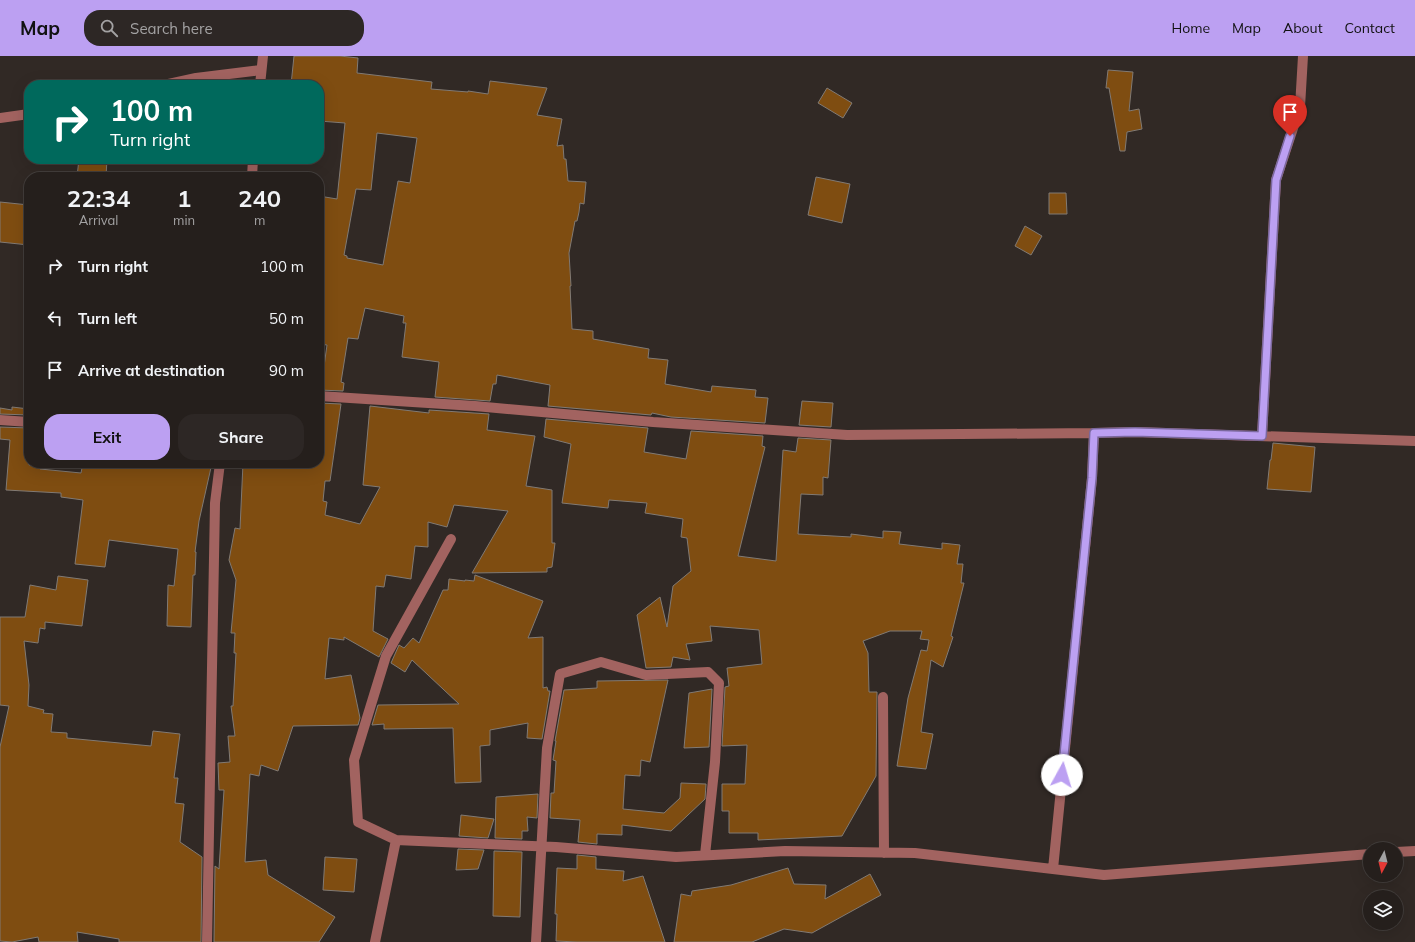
<!DOCTYPE html>
<html lang="en">
<head>
<meta charset="utf-8">
<style>
  body { margin:0; font-family:Mulish,sans-serif; background:#2d2725; color:#f1f3f6; height:100vh; display:flex; flex-direction:column; font-size:15px; white-space:nowrap }
  * { box-sizing:border-box; margin:0 }
  p { font-size:13px; color:#a3a2a3 }
  .icon { flex:none; width:22px; height:22px; fill:none; stroke:currentColor; stroke-width:2; stroke-linecap:round; stroke-linejoin:round }
  .map { position:relative; flex:1; overflow:hidden }
  .drawer { position:absolute; left:24px; top:116px; width:300px; height:296px; display:flex; flex-direction:column; background:#251f1c; border-radius:16px; box-shadow:0 4px 16px #0002,0 0 0 1px #423d3b }
  .drawer>* { flex:none }
  .banner { position:absolute; left:24px; top:24px; width:300px; height:84px; border-radius:16px; box-shadow:0 4px 16px #0002,0 0 0 1px #423d3b; background:#00695c; color:#fff; overflow:hidden }
  .needle { width:26px; rotate:187deg }
  .tools { position:absolute; left:1363px; top:786px; display:grid; gap:8px }
  .tools a { display:grid; place-items:center; width:40px; height:40px; border-radius:50%; background:#251f1c; box-shadow:0 4px 16px #0002,0 0 0 1px #423d3b; font-size:20px }
  .pin { position:absolute; display:grid; place-items:center; width:34px; height:34px; color:#fff; margin:-41px -17px; border-radius:50% 50% 50% 0; rotate:-45deg; box-shadow:0 0 4px #0007 }
  .pin .icon { rotate:45deg }
  .me { position:absolute; width:44px; margin:-22px; rotate:6deg; stroke-linejoin:round; filter:drop-shadow(0 0 3px #0008) }
  .turn { display:flex; align-items:center; gap:14px; height:84px; padding:0 20px; font-size:18px }
  .turn .icon { width:52px; height:52px; stroke-width:2.5 }
  .turn b { display:block; font-size:28px; line-height:34px }
  .eta { display:flex; justify-content:space-evenly; align-items:center; height:68px; text-align:center }
  .eta b { font-size:24px; font-weight:700; line-height:28px }
  .button { display:flex; gap:8px; margin-top:auto; padding:8px 20px }
  .button a { flex:1; height:46px; border-radius:16px; background:#bca0f2; color:#111; font-size:16px; font-weight:700; line-height:46px; text-align:center }
  .button a+a { background:#2d2725; color:#f1f3f6 }
  ul { padding:0; list-style:none }
  li { display:flex; align-items:center; gap:12px; height:52px; padding:0 20px }
  li div { flex:1 }
  li b { display:block; font-size:15px }
  li em { font-style:normal }
  header { display:flex; align-items:center; gap:24px; box-sizing:border-box; height:56px; padding:0 20px; background:#bca0f2; color:#111 }
  header strong { font-size:19px }
  nav { display:flex; gap:22px; margin-inline-start:auto; font-size:14px }
  .search { width:280px; height:36px; background:#2d2725; display:flex; align-items:center; gap:10px; box-sizing:border-box; padding:0 14px; border-radius:16px; color:#a3a2a3; font-size:15px }
  .map>svg:first-child { display:block }
</style>
</head>
<body>
<header>
<strong>Map</strong>
<div class="search"><svg class="icon" aria-label="search" viewBox="0 0 24 24"><circle cx="10" cy="10" r="6"/><path d="M15 15l6 6"/></svg>Search here</div>
<nav><a>Home</a><a>Map</a><a>About</a><a>Contact</a></nav>
</header>
<div class="map">
<svg width="1415" height="886" viewBox="0 0 1415 886">
  <rect width="100%" height="100%" fill="#312925"/>
  <!-- building -->
  <path fill="#7f4d11" stroke="#817a74" fill-rule="evenodd" d="M294,0H340L358,2L357,17L432,26L431,33L468,36V35L488,38L490,25L547,32L537,59L562,63L557,90L563,89L564,103H566L568,125L586,126L584,148L580,147L579,156L577,165H575L569,197L571,230H570L572,273L593,275V283L649,293L648,302L668,304L665,328L711,336L712,330L756,334L755,341L768,342L765,367L671,361L652,357L651,359L548,350L550,329L497,319L496,328H493L490,345L435,341L439,306L402,301L406,267H403L404,260L365,252L358,283L348,282L341,326L344,327L343,335L319,334V332H321L327,289L319,288L323,266L319,265V140L337,143L345,67L319,65V29H291ZM377,77L417,82L410,127L398,125L383,209L347,202V200L344,199L356,133L371,134Z
    M1108,14L1133,16L1129,55L1139,53L1142,73L1127,76L1125,95H1120L1109,32H1106Z
    M827,32L852,47L843,62L818,47Z
    M79,103H107L106,121H77Z
    M816,121L850,128L842,167L808,159Z
    M1049,137H1066L1067,158H1049Z
    M0,146L29,149V189L0,186Z
    M1025,170L1042,180L1031,199L1015,190Z
    M802,345L833,347L831,371L799,369Z
    M319,347L341,348L330,425H325L323,445L327,446L325,459L360,468L380,431L363,429L370,350L429,357V354L489,358L487,374L535,380L526,430L552,434V487H555L552,511L547,512V516L472,517L508,455L454,449L447,471L428,466V491L415,490L411,523L386,519L384,531L376,530L373,575L388,583L379,601L344,581V584L329,582L325,623L351,619L360,662L358,669L293,670L278,715L261,709L259,720L250,718L245,806L266,804L268,819L335,861L319,886H214L215,810L219,813L224,734H219L218,707L230,706L228,680H235L231,650H233L236,597H234L235,577H231L236,524L229,504L235,472L240,473L243,407H319Z
    M12,351L29,353V359L0,358V352L12,354Z
    M546,363L648,372L644,396L686,403L691,375L763,380L762,390L765,391L738,500L776,505L783,394L796,396L798,382L831,384L828,422L823,421V439L801,438L798,478L851,481V478L883,482V475L901,476L899,488L942,493V487L960,489L957,508H963L961,527H964L951,580L953,581L943,611L931,604L921,676L933,678L926,713L897,710L908,642L921,594L927,595L929,584L920,583L922,575H890L863,585L868,597L869,636H877L876,720L842,780L758,784V777H729V755H722V728H745L747,689L722,690L725,631L729,630L727,612L762,608L759,574L710,570L712,585L686,588L690,604L673,601L671,611L646,612L637,559L660,541L667,571L673,530L691,515L687,482L681,481L683,463L645,457L647,447L609,444L608,452L562,447L571,388L544,381Z
    M0,371L29,372V409L40,410V413L81,417L83,407L115,409V407L128,408V407H212L199,465L195,496H196L195,519H193L191,571L167,570L168,529L174,530L178,493L109,484L105,511L75,508L83,444L61,441V437L6,434L10,384L0,383Z
    M1273,387L1315,391L1311,436L1267,433L1270,404H1271Z
    M475,519L543,545L528,582L543,581V632L547,631L548,635H550L542,683L527,682L528,667L490,674V689L480,690L481,726L455,727L453,672L384,673V668L372,669L378,649L459,648L412,604L405,616L391,607L399,589L404,592L413,582L419,587L443,534H448L449,523L465,525V524L474,525Z
    M58,520L88,524L82,570L45,566V573L40,572L38,587L24,585L29,629L28,650L44,654L43,657L53,658L51,676L67,677V682L151,690L153,675L180,678L174,722H178L175,747L184,748L180,786L202,801L201,886H119V883L77,876L78,886H39L38,881L12,886L0,885V691L9,650L0,649V561H25L30,529L56,534Z
    M668,624L650,706L641,704L640,720L625,719L623,753L664,757L680,742L681,727L706,728L705,743L671,775L622,769V779L597,778V788L578,786L580,764L550,762L551,737H554L556,705L553,704L556,685H555L564,634L597,632V625Z
    M712,633L709,691L684,692L689,637Z
    M538,738L537,762L527,761L528,775H522V783L495,782L496,741Z
    M461,759L494,763L488,782L459,780Z
    M458,793L484,794L478,813L456,814Z
    M494,795L522,796L520,861L493,860Z
    M577,799L596,801V813L624,815L623,825L643,820L665,886H577L556,885L557,858H555L557,812L577,813Z
    M325,801L357,803L354,836L323,834Z
    M788,812L794,828L826,829L825,843L870,818L881,839L812,877L784,873L752,886H674L681,838L691,840L692,835L731,829Z"/>
  <g fill="none" stroke-linecap="round" stroke-linejoin="round">
    <!-- minor -->
    <path stroke="#a26360" stroke-width="10" d="M164,29L196,22L261,14
      M260,29L263,0
      M0,62L29,58
      M252,121L253,103
      M319,340L475,350L653,366L847,379L1094,377
      M0,364L29,366
      M1262,380L1276,124L1300,51L1303,0
      M451,483L386,600L354,704L358,766L396,784L556,791L676,801L785,795L915,797L1104,819L1370,798
      M883,641L884,797
      M1396,796L1415,795
      M1053,813L1092,422L1094,377L1135,376L1415,385
      M207,886L215,447L220,407
      M375,886L396,784
      M536,886L547,692L560,618L601,606L646,619L708,616L719,627L715,706L705,799"/>
  </g>
  <g fill="none" stroke-linecap="round" stroke-linejoin="round">
    <!-- route casing -->
    <g stroke="#7a689d" stroke-width="10">
      <path id="route" d="M1062,719L1092,422L1094,377L1135,376L1262,380L1276,124L1290,80"/>
    </g>
    <!-- route -->
    <use href="#route" stroke="#bca0f2" stroke-width="7"/>
  </g>
</svg>
<div class="tools">
<a><svg class="needle" viewBox="-14 -14 28 28"><path d="M0-13l5 13h-10z" fill="#e53935"/><path d="M0 13l5-13h-10z" fill="#a3a2a3"/></svg></a>
<a><svg class="icon" aria-label="layers" viewBox="0 0 24 24"><path d="M12 4l9 5-9 5-9-5zM3 14l9 5 9-5"/></svg></a>
</div>
<div class="pin" style="left:1290px;top:80px;background:#d93025"><svg class="icon" aria-label="arrive" viewBox="0 0 24 24"><path d="M6 21V4h12l-3 4 3 4H6"/></svg></div>
<svg class="me" style="left:1062px;top:719px" viewBox="-20 -20 40 40"><circle r="19" fill="#fff"/><path d="M0-13L10 11 0 6-10 11z" fill="#bca0f2"/></svg>
<div class="banner">
<div class="turn"><svg class="icon" aria-label="right" viewBox="0 0 24 24"><path d="M7 20v-9h11M14 6l5 5-5 5"/></svg><div><b>100 m</b>Turn right</div></div>
</div>
<section class="drawer">
<div class="eta">
<div><b>22:34</b><p>Arrival</p></div>
<div><b>1</b><p>min</p></div>
<div><b>240</b><p>m</p></div>
</div>
<ul>
<li><svg class="icon" aria-label="right" viewBox="0 0 24 24"><path d="M7 20v-9h11M14 6l5 5-5 5"/></svg><div><b>Turn right</b></div><em>100 m</em></li>
<li><svg class="icon" aria-label="left" viewBox="0 0 24 24"><path d="M17 20v-9H6M10 6l-5 5 5 5"/></svg><div><b>Turn left</b></div><em>50 m</em></li>
<li><svg class="icon" aria-label="arrive" viewBox="0 0 24 24"><path d="M6 21V4h12l-3 4 3 4H6"/></svg><div><b>Arrive at destination</b></div><em>90 m</em></li>
</ul>
<div class="button"><a>Exit</a><a>Share</a></div>
</section>
</div>
</body>
</html>
